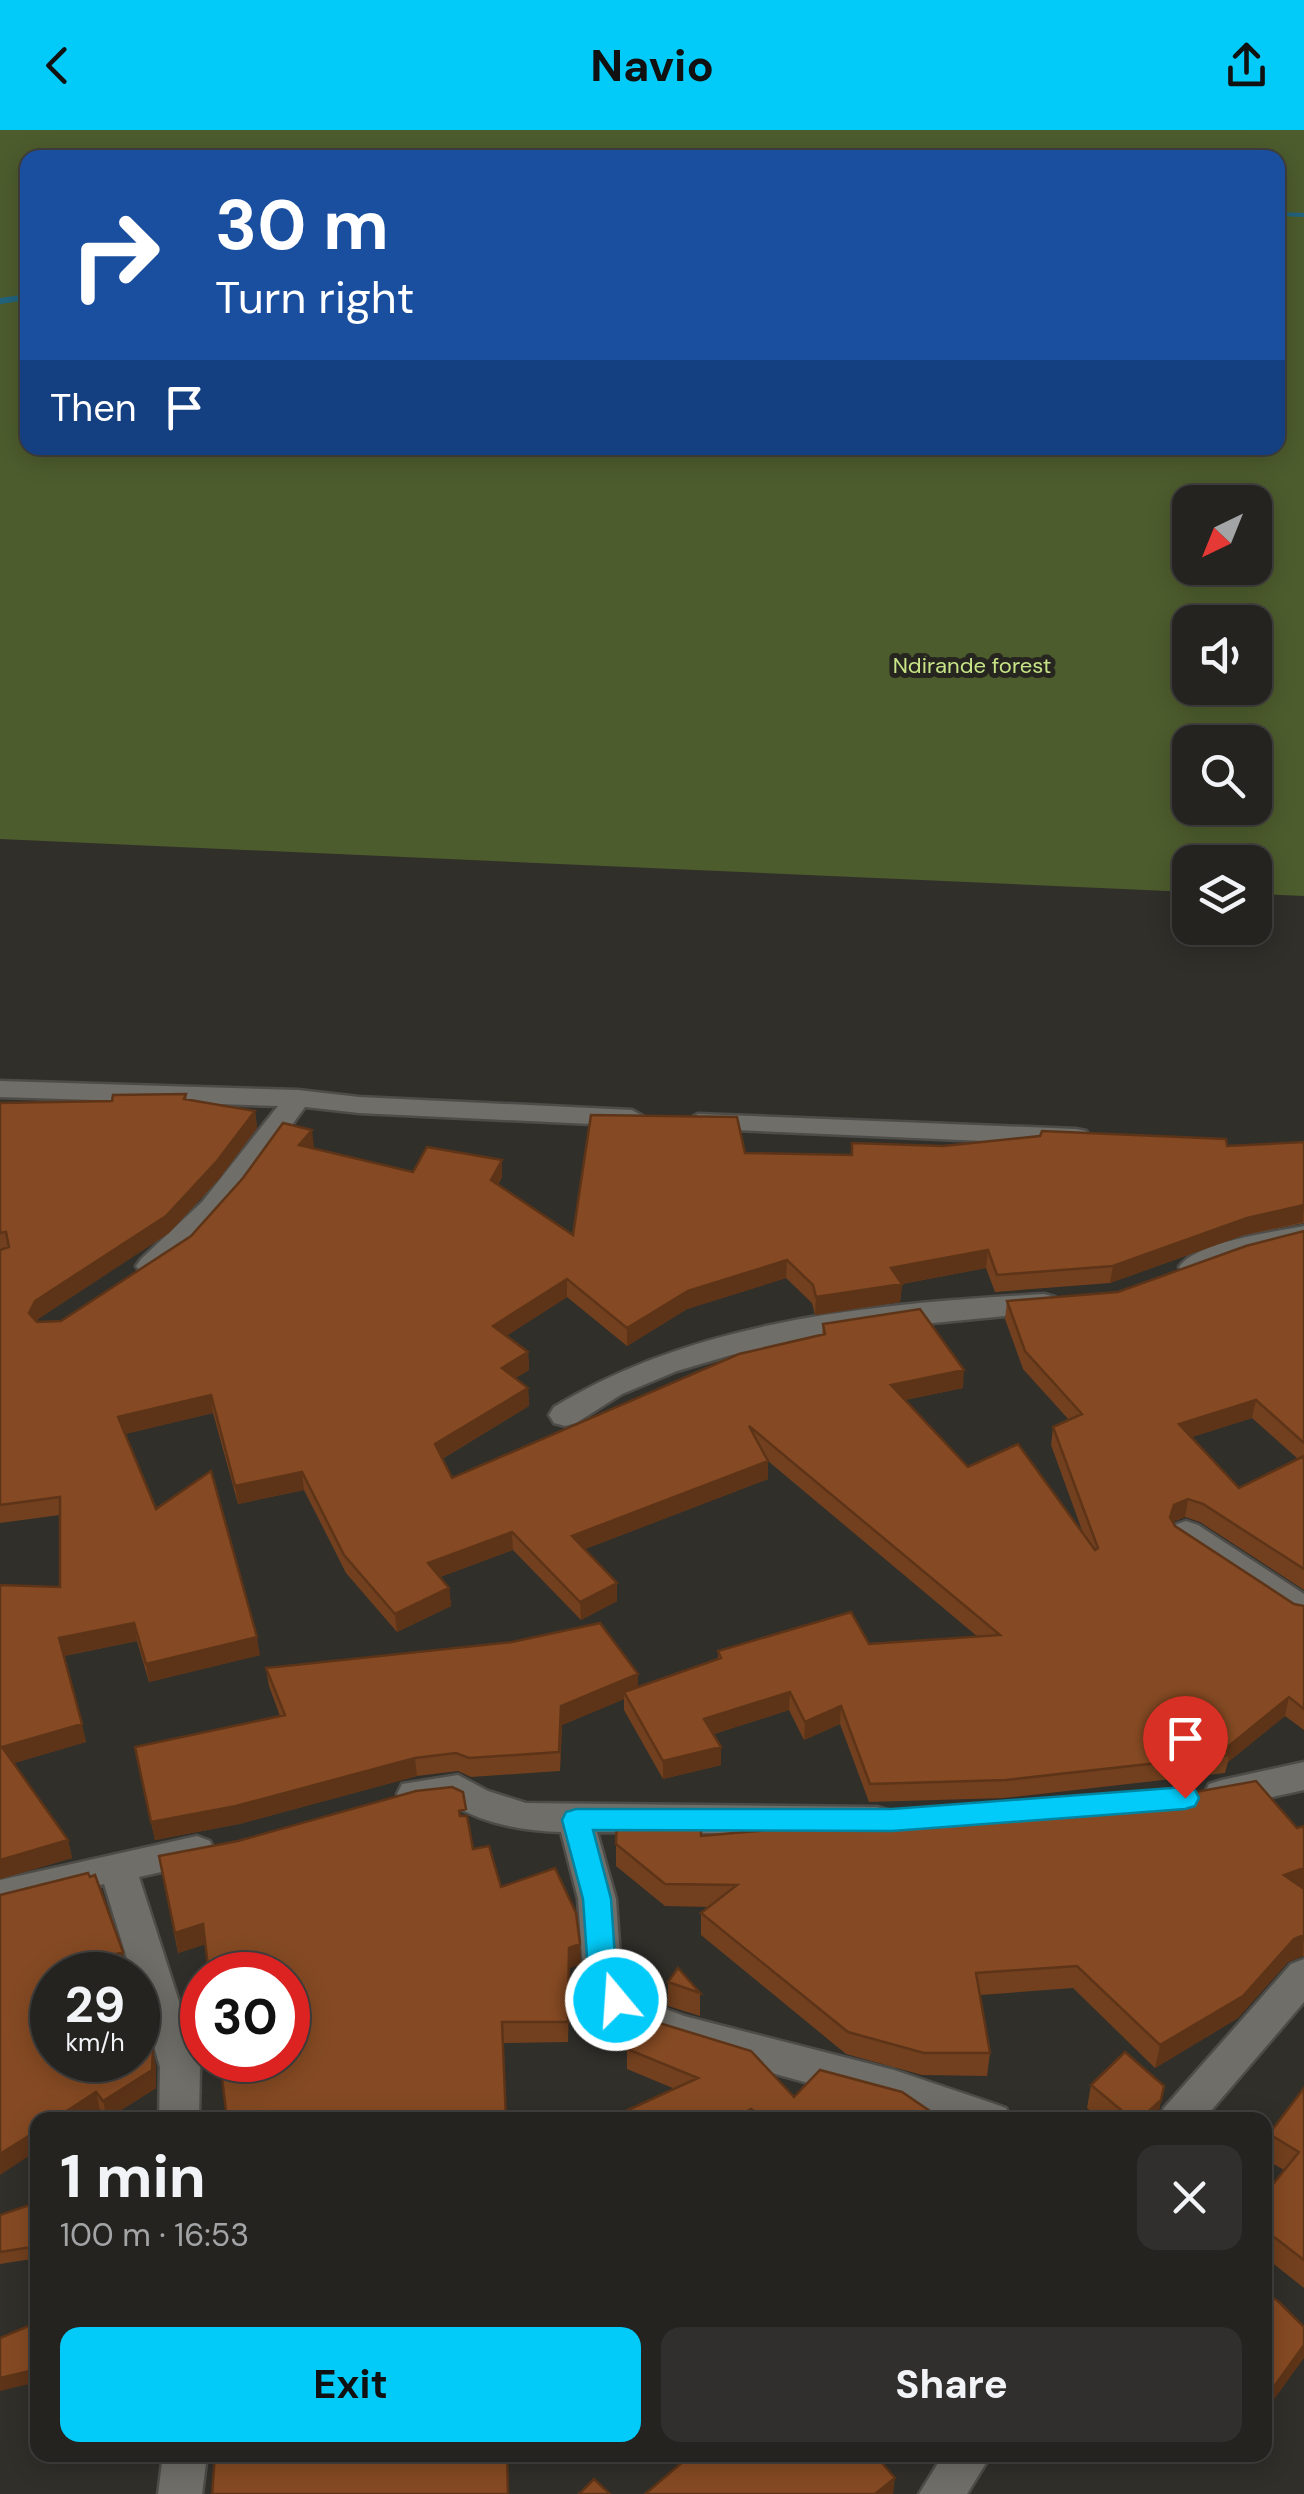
<!DOCTYPE html>
<html lang="en">
<head>
<meta charset="utf-8">
<style>
  body { margin:0; font-family:"DM Sans",sans-serif; background:#302f2d; color:#f1f3f6; height:100vh; display:flex; flex-direction:column; font-size:38px; white-space:nowrap }
  * { box-sizing:border-box; margin:0 }
  p { font-size:32px; color:#a3a4a5 }
  .icon { flex:none; width:55px; height:55px; fill:none; stroke:currentColor; stroke-width:2; stroke-linecap:round; stroke-linejoin:round }
  .map { position:relative; flex:1; overflow:hidden }
  .drawer { position:absolute; left:30px; top:1982px; width:1242px; height:350px; display:flex; flex-direction:column; background:#242320; border-radius:20px; box-shadow:0 5px 25px #0003,0 0 0 2px #41403e }
  .drawer>* { flex:none }
  .hud { position:absolute; left:20px; top:20px; width:1265px; height:305px; border-radius:20px; box-shadow:0 5px 25px #0003,0 0 0 2px #41403e; background:#1a4fa0; color:#fff; overflow:hidden }
  .needle { width:65px; rotate:223deg }
  .controls { position:absolute; left:1172px; top:355px; display:grid; gap:20px }
  .controls a { display:grid; place-items:center; width:100px; height:100px; border-radius:20px; background:#242320; box-shadow:0 5px 25px #0003,0 0 0 2px #41403e; font-size:50px }
  .speed { position:absolute; left:30px; top:1822px; display:flex; gap:20px; font-size:50px; font-weight:700; text-align:center }
  .speed>* { display:grid; place-content:center; width:130px; height:130px; border-radius:50%; background:#242320; box-shadow:0 5px 25px #0003,0 0 0 2px #41403e; line-height:1 }
  .speed small { font-size:25px; font-weight:400 }
  .speed .limit { border:15px solid #d22; background:#fff; color:#111 }
  .pin { position:absolute; display:grid; place-items:center; width:85px; height:85px; color:#fff; margin:-102px -42px; border-radius:50% 50% 50% 0; rotate:-45deg; box-shadow:0 0 10px #0007 }
  .pin .icon { rotate:45deg }
  .me { position:absolute; width:110px; margin:-55px; rotate:342deg; stroke-linejoin:round; filter:drop-shadow(0 0 8px #0008) }
  .turn { display:flex; align-items:center; gap:35px; height:210px; padding:0 30px; font-size:45px }
  .turn .icon { width:130px; height:130px; stroke-width:2.5 }
  .turn b { display:block; font-size:70px; line-height:85px }
  .then { display:flex; align-items:center; height:95px; padding:0 30px; background:#0003; gap:20px; font-size:38px }
  .round { display:grid; place-items:center; flex:none; width:105px; height:105px; border-radius:20px; background:#302f2d }
  .overview { display:flex; align-items:center; justify-content:space-between; height:170px; padding:0 30px }
  h1 { font-size:60px; font-weight:700; line-height:75px }
  .cta { display:flex; gap:20px; margin-top:auto; padding:20px 30px }
  .cta a { flex:1; height:115px; border-radius:20px; background:#02cbf9; color:#111; font-size:40px; font-weight:700; line-height:115px; text-align:center }
  .cta a+a { background:#302f2d; color:#f1f3f6 }
  header { display:flex; justify-content:space-between; align-items:center; height:130px; padding:0 30px; background:#02cbf9; color:#111; font-size:45px; font-weight:700 }
  .map>svg:first-child { display:block }
</style>
</head>
<body>
<header><svg class="icon" aria-label="back" viewBox="0 0 24 24"><path d="M15 5l-7 7 7 7"/></svg>Navio<svg class="icon" aria-label="share" viewBox="0 0 24 24"><path d="M12 15V3M7 8l5-5 5 5M5 13v7h14v-7"/></svg></header>
<div class="map">
<svg width="1304" height="2364" viewBox="0 0 1304 2364">
  <rect width="100%" height="100%" fill="#302f2a"/>
  <!-- green -->
  <path fill="#4d5c2d" fill-rule="evenodd" d="M0,0H1304V766L1255,764V732H1190V762L0,709ZM28,28H1278V318H28ZM1190,372H1255V438H1190ZM1190,492H1255V558H1190ZM1190,612H1255V678H1190Z"/>
  <g fill="none" stroke-linecap="round" stroke-linejoin="round">
    <!-- stream -->
    <path fill="#22637d" fill-rule="evenodd" d="M1278,82L1304,83V87L1278,86Z
      M28,164V170L0,174V168Z"/>
    <!-- minor casing -->
    <g stroke="#4d4c48" stroke-width="5">
      <path id="minor" d="M0,951L298,960L359,967L632,980L646,988L632,996L359,983L305,977C280,1011 183,1154 141,1143L136,1136L141,1129L202,1072L278,976L0,967Z
        M698,984L1076,999L1086,1001L1090,1007L1086,1013L1076,1015L688,998L684,992Z
        M1304,1096V1114L1242,1128L1194,1146L1184,1144L1179,1137C1197,1111 1274,1102 1304,1096Z
        M1044,1164L1055,1167L1059,1174L1055,1181L862,1200L731,1225L677,1241L622,1264L576,1293L565,1296L554,1293L549,1285L554,1277C700,1188 877,1174 1044,1164Z
        M1186,1391L1198,1395L1304,1464V1492L1292,1489L1174,1411L1170,1403L1174,1395Z
        M1304,1632V1660L1222,1678L1209,1674L1204,1664L1209,1654L1222,1650Z
        M458,1645L488,1661L526,1673L877,1677L890,1681L895,1691L890,1701L877,1705L597,1702L616,1769L620,1827L632,1860L655,1875L684,1886L894,1940L992,1973L1006,1978L1012,1990H941L682,1918L627,1899L602,1881L582,1827L578,1769L561,1702C525,1701 483,1694 452,1674L415,1678L402,1674L397,1664L402,1654Z
        M197,1706L210,1711L215,1721L210,1731L139,1747L200,1937L199,1990H159L160,1937L138,1862V1845H132L104,1754L0,1780V1750Z
        M1304,1829V1872L1203,1990H1158L1164,1978L1291,1834Z
        M163,2325H207L202,2364H158Z
        M943,2325H991L967,2364H919Z"/>
    </g>
    <!-- minor -->
    <use href="#minor" fill="#6f6e68" fill-rule="evenodd"/>
  </g>
  <!-- wall -->
  <path fill="#72401e" fill-rule="evenodd" d="M186,964L187,970L255,981L257,998L219,1049L169,1103L38,1189L37,1192L61,1191L191,1106L314,1017L313,1018L413,1042L502,1030V1047L498,1055L573,1105L745,1023L851,1025L943,1016H1227L1304,1012V1093L1244,1105L1110,1153L995,1162L986,1138L902,1154L900,1172L815,1185L812,1173L786,1148L687,1179L627,1216L567,1167L506,1206L528,1222L529,1240L515,1248L528,1258L529,1276L442,1329L452,1348L822,1205L823,1194L963,1258L905,1270L968,1337L1083,1403L1051,1315L1053,1297L1069,1290L1023,1239L1005,1189L1007,1171L1118,1162L1304,1101V1460L1200,1392L1185,1387L1173,1392L1175,1396L1294,1474L1304,1476V1600L1285,1586L1228,1632L1225,1643L1004,1668L869,1672L840,1594L804,1610L789,1580L714,1604L721,1617V1635L663,1649L624,1580V1569L562,1595L560,1641L471,1647L458,1641L417,1646L239,1694L155,1710L135,1617L280,1586L269,1556L266,1538L638,1544V1557L718,1529V1521L978,1507L768,1331V1349L585,1419L617,1453V1471L581,1490L513,1420L440,1447L449,1458L451,1476L397,1502L346,1443L304,1360L238,1374L213,1283L125,1304L156,1379L260,1525L149,1552L137,1511L64,1526L86,1612L14,1633L68,1710L72,1728L0,1749V1455L60,1457V1385L0,1393V973L112,971ZM1252,1288L1298,1329L1239,1358L1192,1307Z
    M466,1686L473,1719L501,1757L581,1834L570,1838L568,1912L503,1913L206,1814L178,1823L159,1726Z
    M1304,1696V1827L1303,1826L1288,1832L1238,1888L1155,1938L1073,1858L980,1865L990,1923L987,1946L922,1945L846,1924L701,1805V1783L709,1777L665,1776L616,1736V1714L701,1706L1297,1698Z
    M123,1822L126,1840L115,1843L153,1920L156,1938V1958L107,1989L100,1980L84,1990H38Z
    M668,1852L700,1863V1886L668,1876Z
    M627,1919L794,1967L943,1990H606L675,1959L627,1939Z
    M1091,1955L1164,1956L1157,1990H1101L1087,1978Z
    M1304,1958V2158L1265,2127V2064L1284,2040L1265,2029V2021L1269,2004Z
    M38,2072V2128L0,2134V2085Z"/>
  <!-- shaded-wall -->
  <path fill="#5d3418" d="M255,981L257,998L219,1049L169,1103L38,1189L33,1201L29,1183L35,1171Z
    M312,1000L314,1017L301,1032L299,1015Z
    M502,1030V1047L491,1067V1050Z
    M1304,1075L1303,1092L1244,1105L1110,1153L1113,1136L1247,1088Z
    M988,1120L986,1138L896,1155L902,1154L900,1172L815,1185L816,1167L891,1138Z
    M787,1130L786,1148L687,1179L627,1216V1198L688,1161Z
    M567,1149V1167L494,1214L493,1196Z
    M528,1222L529,1240L503,1256L502,1238Z
    M964,1240L963,1258L889,1273L891,1255Z
    M528,1258L529,1276L436,1332L435,1314Z
    M211,1265L213,1283L121,1305L118,1287Z
    M1256,1270L1252,1288L1176,1312L1179,1294Z
    M768,1331V1349L572,1424V1406Z
    M302,1342L304,1360L238,1374L235,1356Z
    M1188,1369L1185,1387L1171,1393L1170,1387L1174,1375Z
    M512,1402L513,1420L429,1451L428,1433Z
    M617,1453V1471L581,1490L580,1472Z
    M449,1458L451,1476L397,1502L395,1484Z
    M134,1493L137,1511L62,1526L59,1508Z
    M257,1507L260,1525L149,1552L146,1534Z
    M638,1544V1563L624,1562V1569L562,1595L560,1641L561,1576Z
    M790,1562L789,1580L704,1607V1589Z
    M1289,1567L1285,1586L1228,1632L1229,1625L1225,1619Z
    M841,1576L840,1594L804,1610L805,1592Z
    M82,1594L86,1612L7,1635L2,1617Z
    M721,1617V1635L663,1649V1631Z
    M415,1628L417,1646L239,1694L155,1710L151,1692Z
    M68,1710L72,1728L0,1749V1730Z
    M1304,1738V1758L1284,1745Z
    M203,1794L206,1814L178,1823L175,1803Z
    M1304,1805L1303,1826L1288,1832L1238,1888L1155,1938L1160,1915L1294,1809Z
    M580,1814L581,1834L570,1838L568,1912L569,1818Z
    M123,1822L126,1840L109,1845L103,1828Z
    M153,1920L156,1938V1958L107,1989L103,1971Z
    M96,1962L100,1980L84,1990H53Z
    M1161,1970L1157,1990H1139Z
    M751,1979V1990H734Z
    M38,2000V2020L0,2045V2024Z
    M1304,2215V2228L1265,2282V2269Z
    M38,2239V2252L0,2261V2248Z
    M895,2348L893,2364H875Z"/>
  <!-- building -->
  <path fill="#854a23" stroke="#5d3418" stroke-width="2.5" d="M186,964L184,969L255,981L217,1031L166,1086L35,1171L29,1183L37,1192L61,1191L191,1106L243,1048L283,993L312,1000L299,1015L413,1042L427,1017L502,1030L491,1050L573,1105L591,985L737,987L745,1023L852,1025V1013L943,1016L1040,1006L1042,1001L1226,1009L1227,1016L1304,1012V1075L1247,1088L1113,1136L997,1145L988,1120L891,1138L902,1154L816,1167L813,1155L787,1130L688,1161L627,1198L567,1149L493,1196L528,1222L502,1238L528,1258L435,1314L452,1348L739,1224L825,1204L823,1194L920,1179L964,1240L891,1255L968,1337L1018,1314L1095,1420L1098,1418L1053,1297L1082,1284L1025,1221L1007,1171L1118,1162L1246,1116L1304,1101V1313L1256,1270L1179,1294L1239,1358L1304,1326V1439L1203,1374L1188,1369L1174,1375L1170,1387L1175,1396L1294,1474L1304,1476V1579L1289,1567L1225,1619L1229,1625L1006,1650L870,1654L841,1576L805,1592L790,1562L704,1589L721,1617L663,1631L624,1562L721,1528L718,1521L851,1482L869,1514L1000,1505L749,1296L768,1331L572,1406L617,1453L580,1472L512,1402L428,1433L449,1458L395,1484L344,1425L302,1342L235,1356L211,1265L118,1287L156,1379L211,1341L257,1507L146,1534L134,1493L59,1508L82,1594L2,1617L68,1710L0,1730V1455L60,1457V1367L0,1375V1120L9,1117L6,1102L0,1103V973L112,971L113,965Z
    M600,1493L638,1544L561,1576L559,1622L469,1628L456,1623L415,1628L236,1676L151,1692L135,1617L285,1585L266,1538L512,1512Z
    M1256,1651L1297,1698L1304,1696V1738L1284,1745L1304,1759V1805L1294,1809L1243,1866L1160,1915L1077,1836L976,1843L990,1923H924L848,1902L701,1783L737,1755L665,1754L616,1714L617,1686L701,1688V1706L813,1696L869,1686L1007,1682L1190,1663Z
    M452,1657L463,1662L466,1679L459,1681L460,1686H467L473,1719L489,1716L501,1757L555,1738L576,1783L580,1814L569,1818L568,1892H502L506,1990H227L220,1930H288V1845H209L203,1794L175,1803L159,1726L238,1711L416,1661Z
    M88,1743L90,1747L95,1745L123,1822L103,1828L116,1845H52V1930H138V1873L140,1876L153,1920L152,1940L103,1971L96,1962L53,1990H38V2000L0,2024V1765Z
    M678,1838L700,1863L668,1852Z
    M646,1889L751,1921L794,1967L820,1940L902,1962L943,1990H767L751,1979L734,1990H606L698,1948L627,1919Z
    M1125,1922L1164,1956L1161,1970L1139,1990H1133L1091,1955Z
    M1304,1958V2130L1265,2100V2064L1299,2022L1269,2004Z
    M38,2072V2116L0,2122V2085Z
    M1265,2162L1279,2172L1304,2197V2215L1265,2269Z
    M38,2192V2239L0,2248V2208Z
    M215,2325H507L508,2364H212Z
    M691,2325H875L895,2348L875,2364H645Z
    M594,2349L610,2364H579Z"/>
  <!-- route -->
  <path fill="#02cbf9" stroke="#0184a2" stroke-width="2.5" d="M1185,1657L1195,1660L1199,1668L1195,1676L1185,1679L892,1701L593,1700L611,1769L615,1827L631,1870L627,1878L616,1882L606,1878L587,1827L583,1769L562,1690L566,1682L576,1679H892Z"/>
  <g text-anchor="middle" dominant-baseline="central" stroke-width="10" stroke-linejoin="round" paint-order="stroke">
    <!-- far-park labels -->
    <g font-size="22" fill="#c7e587" stroke="#262520">
      <text x="972" y="535">Ndirande forest</text>
    </g>
  </g>
</svg>
<div class="controls">
<a><svg class="needle" viewBox="-14 -14 28 28"><path d="M0-13l5 13h-10z" fill="#e53935"/><path d="M0 13l5-13h-10z" fill="#a3a4a5"/></svg></a>
<a><svg class="icon" aria-label="sound" viewBox="0 0 24 24"><path d="M4 9h4l5-4v14l-5-4H4zM17 9q2 3 0 6"/></svg></a>
<a><svg class="icon" aria-label="search" viewBox="0 0 24 24"><circle cx="10" cy="10" r="6"/><path d="M15 15l6 6"/></svg></a>
<a><svg class="icon" aria-label="layers" viewBox="0 0 24 24"><path d="M12 4l9 5-9 5-9-5zM3 14l9 5 9-5"/></svg></a>
</div>
<div class="speed"><div>29<small>km/h</small></div><div class="limit">30</div></div>
<div class="pin" style="left:1185px;top:1668px;background:#d93025"><svg class="icon" aria-label="arrive" viewBox="0 0 24 24"><path d="M6 21V4h12l-3 4 3 4H6"/></svg></div>
<svg class="me" style="left:616px;top:1870px" viewBox="-20 -20 40 40"><circle r="17" fill="#02cbf9" stroke="#fff" stroke-width="3"/><path d="M0-11L8 9 0 5-8 9z" fill="#fff"/></svg>
<div class="hud">
<div class="turn"><svg class="icon" aria-label="right" viewBox="0 0 24 24"><path d="M7 20v-9h11M14 6l5 5-5 5"/></svg><div><b>30 m</b>Turn right</div></div>
<div class="then">Then<svg class="icon" aria-label="arrive" viewBox="0 0 24 24"><path d="M6 21V4h12l-3 4 3 4H6"/></svg></div>
</div>
<section class="drawer">
<div class="overview"><div><h1>1 min</h1><p>100 m · 16:53</p></div><a class="round"><svg class="icon" aria-label="close" viewBox="0 0 24 24"><path d="M6 6l12 12M18 6L6 18"/></svg></a></div>
<div class="cta"><a>Exit</a><a>Share</a></div>
</section>
</div>
</body>
</html>
